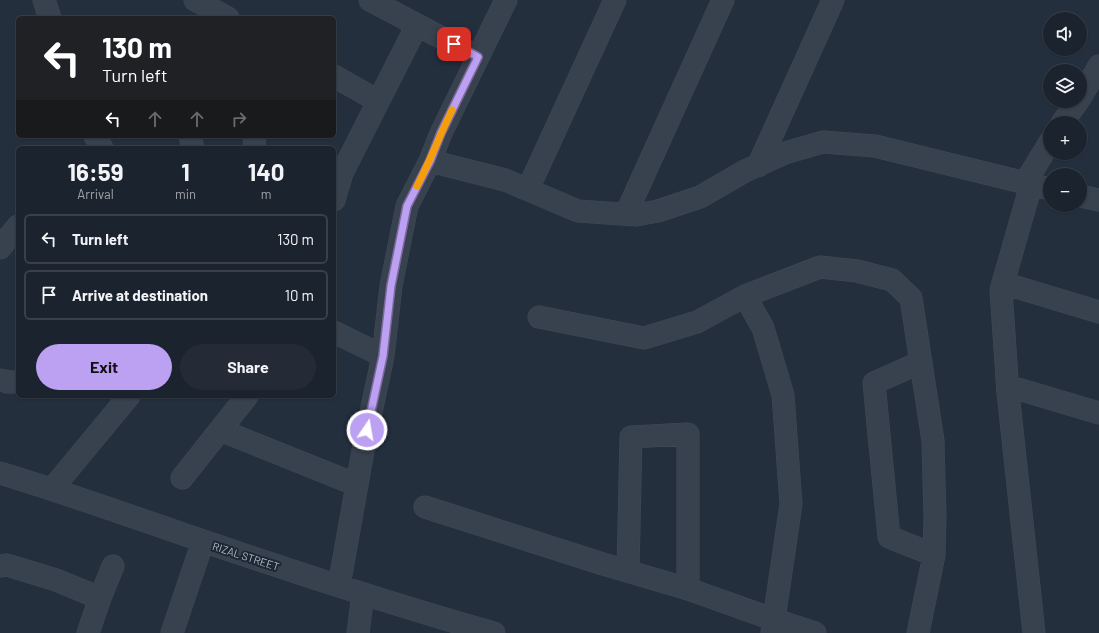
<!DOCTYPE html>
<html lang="en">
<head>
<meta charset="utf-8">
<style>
  body { margin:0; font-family:Barlow,sans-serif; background:#242b36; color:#f1f3f6; height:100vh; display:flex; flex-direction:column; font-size:15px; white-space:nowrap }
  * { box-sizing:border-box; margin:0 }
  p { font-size:13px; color:#a0a4aa }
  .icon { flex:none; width:22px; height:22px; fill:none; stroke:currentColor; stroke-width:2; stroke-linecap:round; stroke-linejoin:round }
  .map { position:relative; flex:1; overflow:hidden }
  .panel { position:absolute; left:16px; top:146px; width:320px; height:252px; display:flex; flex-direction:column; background:#1b232e; border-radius:6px; box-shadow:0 1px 3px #0004,0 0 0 1px #39404a }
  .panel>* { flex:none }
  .top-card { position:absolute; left:16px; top:16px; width:320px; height:122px; border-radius:6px; box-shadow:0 1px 3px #0004,0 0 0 1px #39404a; background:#202124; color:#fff; overflow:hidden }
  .fabs { position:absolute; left:1043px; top:12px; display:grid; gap:8px }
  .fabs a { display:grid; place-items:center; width:44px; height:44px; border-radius:50%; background:#1b232e; box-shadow:0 1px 3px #0004,0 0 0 1px #39404a; font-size:20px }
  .pin { position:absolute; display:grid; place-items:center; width:34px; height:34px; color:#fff; margin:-17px; border-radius:8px; box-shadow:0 2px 6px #0006 }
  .me { position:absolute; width:44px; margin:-22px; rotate:12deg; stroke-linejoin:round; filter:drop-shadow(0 0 3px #0008) }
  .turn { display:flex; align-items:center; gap:14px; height:84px; padding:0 20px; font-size:18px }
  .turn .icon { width:52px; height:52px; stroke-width:2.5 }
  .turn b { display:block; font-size:28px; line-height:34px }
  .lanes { display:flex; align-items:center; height:38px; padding:0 20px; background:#0003; justify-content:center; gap:20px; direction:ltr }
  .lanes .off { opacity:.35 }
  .eta { display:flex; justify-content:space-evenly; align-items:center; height:68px; text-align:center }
  .eta b { font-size:24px; font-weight:700; line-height:28px }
  .button { display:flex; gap:8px; margin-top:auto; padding:8px 20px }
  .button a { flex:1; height:46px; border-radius:24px; background:#bca0f2; color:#111; font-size:16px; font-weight:700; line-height:46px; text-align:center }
  .button a+a { background:#242b36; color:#f1f3f6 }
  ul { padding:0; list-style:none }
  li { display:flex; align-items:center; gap:12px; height:50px; margin:0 8px 6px; padding:0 12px; border:2px solid #39404a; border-radius:6px }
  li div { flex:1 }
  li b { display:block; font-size:15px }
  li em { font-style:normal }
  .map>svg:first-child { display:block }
</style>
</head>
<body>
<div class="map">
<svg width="1099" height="633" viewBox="0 0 1099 633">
  <rect width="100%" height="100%" fill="#242f3e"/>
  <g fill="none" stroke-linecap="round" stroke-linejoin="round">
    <!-- minor casing -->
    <g stroke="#414a57" stroke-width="23">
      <path id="minor" d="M44,0L50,18
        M195,0L228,18
        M370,0L478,57
        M334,76L378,101
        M1080,98L1099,66
        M1062,123L1078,101
        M95,136L102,148
        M190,136L193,148
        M254,148L255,136
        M430,161L441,133L506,0
        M758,166L833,0
        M1025,183L1050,142
        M1031,185L1001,290L1008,393L1034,633
        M528,189L615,0
        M1080,196L1099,200
        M334,200L342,173L417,25
        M626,214L723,0
        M0,248L18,226
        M1003,283L1099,312
        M745,296L820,267L857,271L892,280L911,298L933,441L935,517L934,555L918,633
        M539,317L644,338L697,322L745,296L763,328L783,395L791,504L772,633
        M334,332L383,356
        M921,362L874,383L889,537L934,555
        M0,380L8,382H18
        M1008,386L1099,413
        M220,430L357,485
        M0,473C69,494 136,518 203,541C300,574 396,606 494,633
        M182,478L247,396
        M52,489L129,396
        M425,507L603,564L688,589L775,620L815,633
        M0,566L7,565L56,580L100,598L88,633
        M628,571L631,437L688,434V589
        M339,586L364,445L383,356L391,286L407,206L430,161L505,180L578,211L636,215L658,211L700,197L745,171L785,153L823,142L875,146L1050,189
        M100,598L113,566
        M172,633L203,541
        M358,633L363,594"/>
    </g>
    <!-- minor -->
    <use href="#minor" stroke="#38414e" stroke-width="22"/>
  </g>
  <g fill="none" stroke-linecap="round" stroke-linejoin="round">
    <!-- route casing -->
    <g stroke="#7a689d" stroke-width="10">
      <path id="route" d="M367,430L383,356L391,286L407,206L430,161L441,133L478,57L454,44"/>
    </g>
    <!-- route -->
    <use href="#route" stroke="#bca0f2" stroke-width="7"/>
    <!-- slow -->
    <path stroke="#f59e0b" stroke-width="7" d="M417,186C430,161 440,135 452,110"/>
  </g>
  <g text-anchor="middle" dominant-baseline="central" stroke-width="4" stroke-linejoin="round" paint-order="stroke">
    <!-- street labels -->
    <g font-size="11" fill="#b4bcc9" stroke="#1d2633">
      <text transform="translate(246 556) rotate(18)">RIZAL STREET</text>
    </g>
  </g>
</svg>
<div class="fabs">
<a><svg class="icon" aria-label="sound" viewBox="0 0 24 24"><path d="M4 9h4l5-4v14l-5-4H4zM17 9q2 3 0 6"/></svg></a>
<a><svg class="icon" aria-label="layers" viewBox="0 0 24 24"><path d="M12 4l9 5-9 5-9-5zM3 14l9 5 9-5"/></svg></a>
<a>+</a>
<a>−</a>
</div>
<div class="pin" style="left:454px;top:44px;background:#d93025"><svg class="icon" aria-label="arrive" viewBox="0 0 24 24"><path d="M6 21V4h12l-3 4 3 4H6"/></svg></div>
<svg class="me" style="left:367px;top:430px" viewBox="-20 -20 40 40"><circle r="17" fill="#bca0f2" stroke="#fff" stroke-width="3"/><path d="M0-11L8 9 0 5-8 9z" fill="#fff"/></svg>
<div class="top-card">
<div class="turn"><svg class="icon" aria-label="left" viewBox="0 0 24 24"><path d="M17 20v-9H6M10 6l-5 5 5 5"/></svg><div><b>130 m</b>Turn left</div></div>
<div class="lanes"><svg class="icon" aria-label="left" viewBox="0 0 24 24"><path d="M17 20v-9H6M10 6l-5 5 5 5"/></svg><svg class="icon off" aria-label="ahead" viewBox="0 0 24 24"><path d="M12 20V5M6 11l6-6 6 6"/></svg><svg class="icon off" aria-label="ahead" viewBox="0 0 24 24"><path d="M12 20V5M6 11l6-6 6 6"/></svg><svg class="icon off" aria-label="right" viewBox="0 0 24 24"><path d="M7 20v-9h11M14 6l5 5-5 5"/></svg></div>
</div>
<section class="panel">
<div class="eta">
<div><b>16:59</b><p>Arrival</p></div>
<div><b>1</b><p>min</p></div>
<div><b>140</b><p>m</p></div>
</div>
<ul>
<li><svg class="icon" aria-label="left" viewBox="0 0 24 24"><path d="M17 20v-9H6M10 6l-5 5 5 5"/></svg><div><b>Turn left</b></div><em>130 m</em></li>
<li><svg class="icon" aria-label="arrive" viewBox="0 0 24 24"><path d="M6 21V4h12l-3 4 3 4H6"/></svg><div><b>Arrive at destination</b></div><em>10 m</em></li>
</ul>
<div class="button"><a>Exit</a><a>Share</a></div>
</section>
</div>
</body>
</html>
